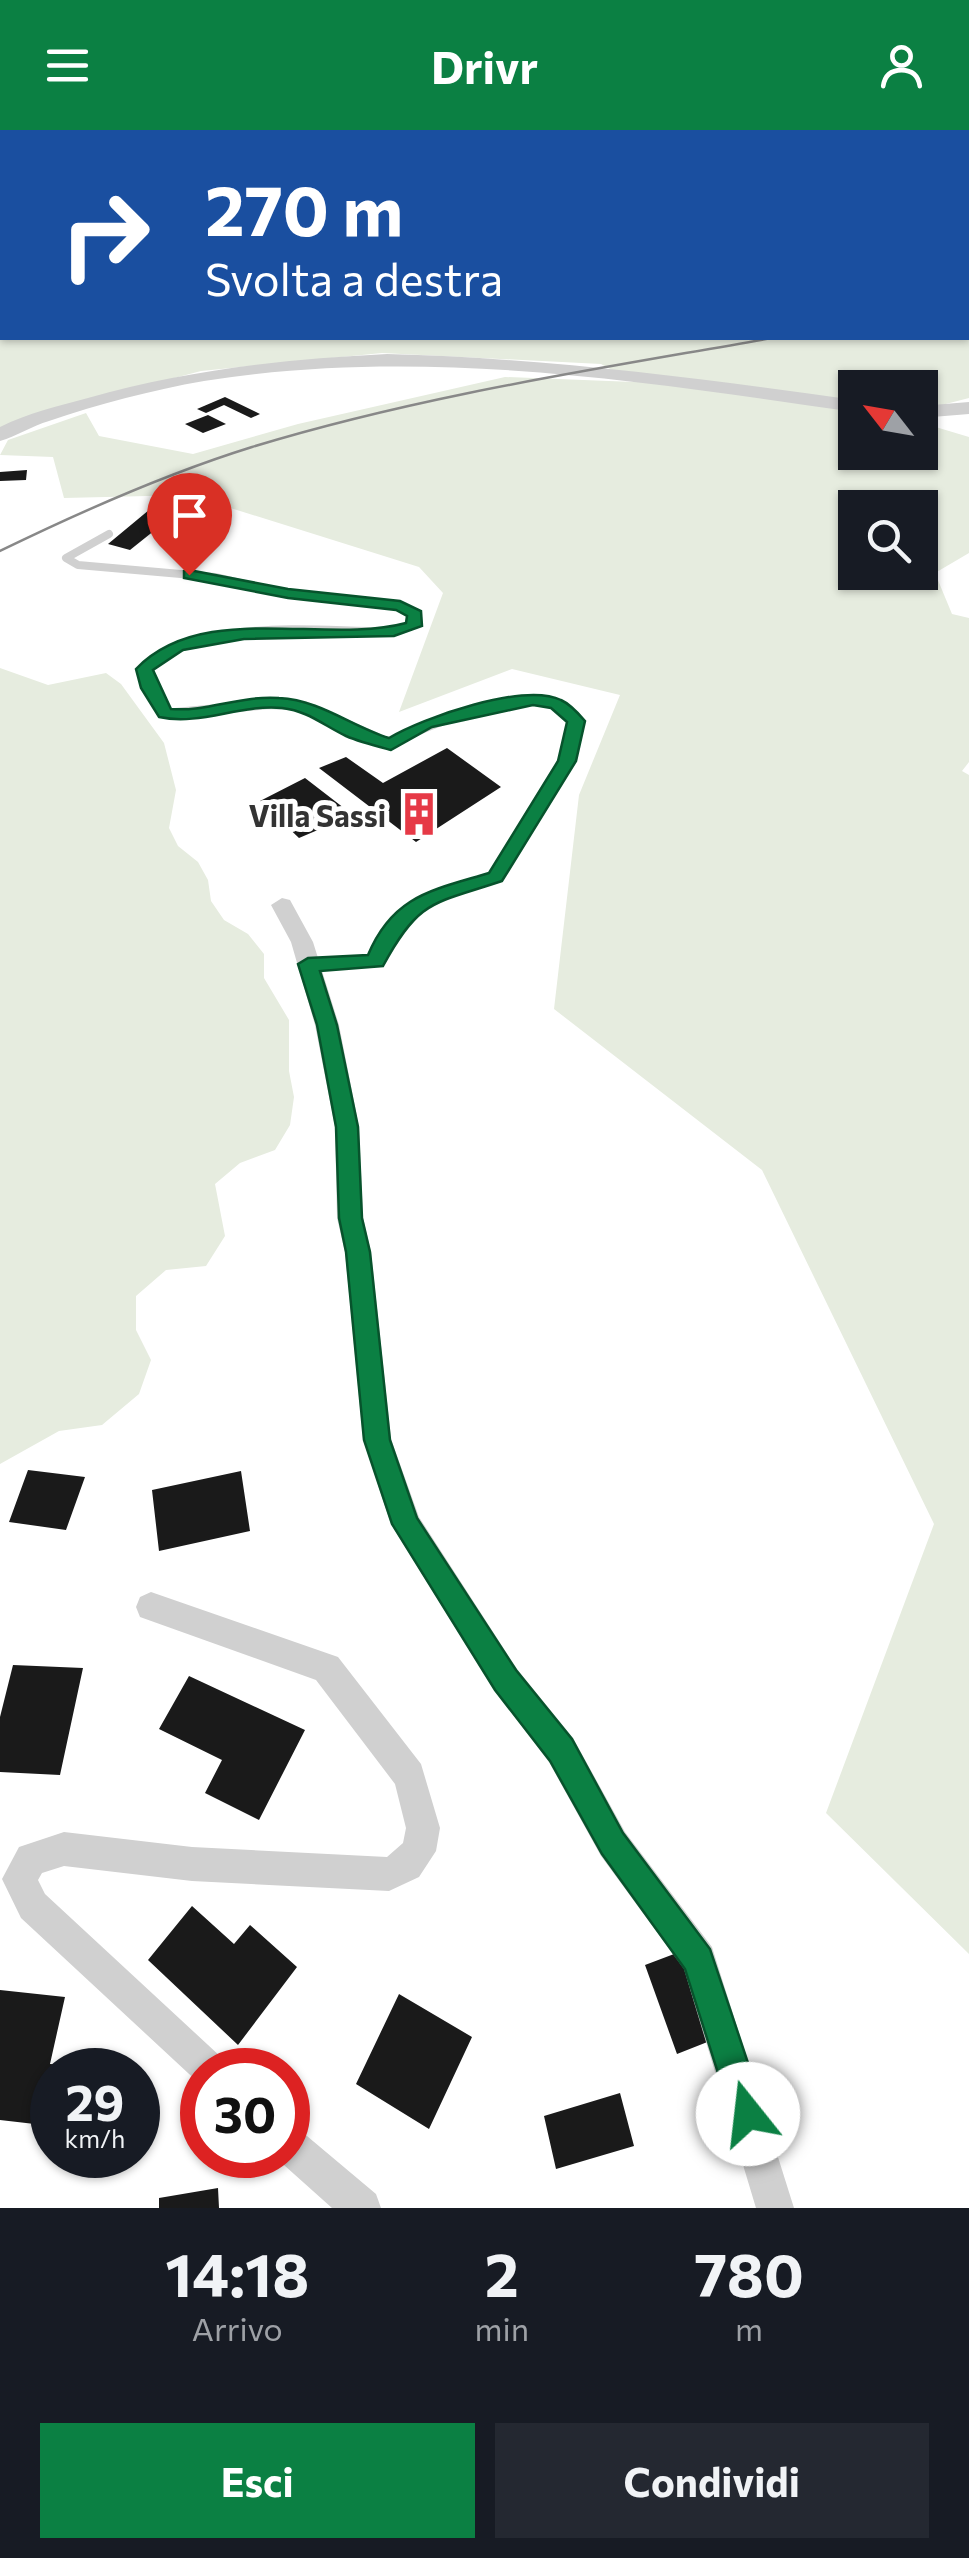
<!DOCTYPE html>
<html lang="it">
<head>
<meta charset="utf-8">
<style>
  body { margin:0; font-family:Commissioner,sans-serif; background:#242831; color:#f1f3f6; height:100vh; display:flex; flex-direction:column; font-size:38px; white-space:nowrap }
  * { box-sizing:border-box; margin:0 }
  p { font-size:32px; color:#9ea1a6 }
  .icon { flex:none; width:55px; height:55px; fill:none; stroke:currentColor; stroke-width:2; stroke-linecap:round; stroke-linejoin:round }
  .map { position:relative; height:2078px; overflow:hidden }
  .side { display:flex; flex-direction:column; background:#171b24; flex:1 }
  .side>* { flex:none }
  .guide { position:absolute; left:0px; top:0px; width:970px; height:210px; box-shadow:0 2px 8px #0004; background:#1a4fa0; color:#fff; overflow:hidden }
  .needle { width:65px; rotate:301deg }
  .buttons { position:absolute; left:838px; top:240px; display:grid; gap:20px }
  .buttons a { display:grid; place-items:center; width:100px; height:100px; border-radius:0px; background:#171b24; box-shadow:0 2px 8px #0004; font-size:50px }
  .speed { position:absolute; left:30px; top:1918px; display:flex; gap:20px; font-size:50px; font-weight:700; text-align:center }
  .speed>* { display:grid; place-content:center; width:130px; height:130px; border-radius:50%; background:#171b24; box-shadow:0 2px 8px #0004; line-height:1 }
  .speed small { font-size:25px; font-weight:400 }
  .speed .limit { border:15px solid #d22; background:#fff; color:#111 }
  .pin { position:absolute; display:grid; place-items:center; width:85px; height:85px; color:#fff; margin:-102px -42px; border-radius:50% 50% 50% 0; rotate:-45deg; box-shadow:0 0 10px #0007 }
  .pin .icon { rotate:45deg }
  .me { position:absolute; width:110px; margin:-55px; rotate:344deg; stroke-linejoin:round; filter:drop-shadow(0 0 8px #0008) }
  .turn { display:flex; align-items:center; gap:35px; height:210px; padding:0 40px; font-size:45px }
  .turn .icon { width:130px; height:130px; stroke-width:2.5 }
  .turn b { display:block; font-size:70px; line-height:85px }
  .eta { display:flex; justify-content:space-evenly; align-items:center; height:170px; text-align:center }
  .eta b { font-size:60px; font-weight:700; line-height:70px }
  .action { display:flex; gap:20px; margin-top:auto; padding:20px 40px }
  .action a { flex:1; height:115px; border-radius:0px; background:#0b8043; color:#fff; font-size:40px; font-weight:700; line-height:115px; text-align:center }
  .action a+a { background:#242831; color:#f1f3f6 }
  header { display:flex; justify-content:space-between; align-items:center; height:130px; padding:0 40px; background:#0b8043; color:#fff; font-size:45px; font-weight:700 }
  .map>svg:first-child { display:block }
</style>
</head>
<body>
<header><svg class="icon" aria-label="menu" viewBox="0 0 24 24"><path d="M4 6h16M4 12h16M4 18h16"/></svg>Drivr<svg class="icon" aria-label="person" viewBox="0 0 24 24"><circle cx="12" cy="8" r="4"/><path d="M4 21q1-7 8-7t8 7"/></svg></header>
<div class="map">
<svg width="969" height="2078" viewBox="0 0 969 2078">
  <rect width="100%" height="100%" fill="#fff"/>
  <!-- green -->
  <path fill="#e6ecdf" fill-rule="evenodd" d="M0,0H969V268L934,277L929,295L969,307V423L935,443L952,484L969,488V632L962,641L969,645V1824L826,1683L934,1394L762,1040L554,879L579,665L620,565L512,539L399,582L443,463L419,437L189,365L64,368L53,327L0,325L8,310L86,283L99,306L193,324L298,294L505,247L634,252L601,234L382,223L201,241L23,288L0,303ZM2,2H968V208H2ZM855,258H920V322H855ZM855,378H920V442H855Z
    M0,538L48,555L106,543L121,554L164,613L176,660L169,698L178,716L198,732L208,750L211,771L224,790L248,804L264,824V848L289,890V941L294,967L290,995L275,1020L240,1033L215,1054L225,1106L206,1136L166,1140L136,1166V1200L151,1230L139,1264L102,1295L59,1301L0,1334Z"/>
  <!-- building -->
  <path fill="#1a1a1a" d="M225,267L260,284L251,288L224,275L206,283L197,279Z
    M208,285L226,294L203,303L185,294Z
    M27,340L26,350L0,351V342Z
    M155,375L211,389L207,396L197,398L165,392L130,420L108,414Z
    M447,618L501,657L416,712L319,638L346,627L383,653Z
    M305,648L353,685L299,708L260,671Z
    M28,1340L85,1347L66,1400L9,1392Z
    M241,1341L250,1401L159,1421L152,1360Z
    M13,1535L83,1538L60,1645L0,1642V1587Z
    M189,1546L305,1600L259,1690L205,1663L222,1630L159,1599Z
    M192,1776L234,1814L250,1795L297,1837L238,1915L148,1830Z
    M682,1821L715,1909L677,1924L645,1835Z
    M0,1860L65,1867L50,1934L79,1936V1940H52V1996L0,1990Z
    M399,1864L472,1907L429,1999L356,1954Z
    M620,1963L634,2016L556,2039L544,1986Z
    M218,2058L219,2078H159V2068Z"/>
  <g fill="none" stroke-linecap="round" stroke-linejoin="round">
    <!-- path -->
    <path stroke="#cdcdcd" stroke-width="2.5" stroke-dasharray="2.5 2.5" stroke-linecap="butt" d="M636,0L658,2"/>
    <!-- service-far1 -->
    <path stroke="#d0d0d0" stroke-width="8" d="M109,404L66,428L78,435L215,447L288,464L400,476L415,484L414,495L394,501C312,502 214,485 145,539"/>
    <!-- service -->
    <path stroke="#d0d0d0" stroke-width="10" d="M148,537L149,558L165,584L269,574L305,576L391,614C427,593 509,563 550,573C560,576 568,584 576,591L567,631L495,747C435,766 403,769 375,831L308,835"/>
    <!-- minor -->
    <path fill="#d0d0d0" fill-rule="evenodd" d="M0,48L2,49V57H0Z
      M0,99H2V107H0Z
      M282,768L290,770L313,812L339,895L359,997L363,1088L371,1122L391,1309L419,1387L517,1539L573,1608L625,1702L712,1817L794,2078H756L684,1839L601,1726L549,1632L495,1561L391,1394L363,1309L345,1122L337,1088L335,997L315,895L291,812L271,775Z
      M151,1462L338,1527L421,1634L440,1698L436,1721L419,1747L389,1761L192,1751L64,1736L42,1743L38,1750L45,1764L221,1927L227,1940H202V1956L21,1788L2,1749L19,1717L64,1702L192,1717L387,1727L403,1713L406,1698L395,1654L316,1550L140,1487L136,1477L140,1467Z
      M288,1995L301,2001L376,2064L381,2078H332L275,2027L288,2025Z"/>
    <!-- tertiary -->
    <path fill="#d0d0d0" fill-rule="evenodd" d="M387,224C545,228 699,248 855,270V282C639,251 422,216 204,251C152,260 99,274 49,291C32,296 17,306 0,311V297C28,283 58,276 88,268C187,240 285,229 387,224Z
      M969,272V284L920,288V276Z"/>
    <!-- tram -->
    <path stroke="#888" stroke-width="2.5" d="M0,421C82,381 165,344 252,317C422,265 598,239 772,208"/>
  </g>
  <!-- route -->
  <path fill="#0b8043" stroke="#07532c" stroke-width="2.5" d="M189,440L288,459L400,471L421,481L422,496L394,506L244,509L183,520L153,540L171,579C207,582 242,565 279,568C320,570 351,596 389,608C422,588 524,552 561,570C570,574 579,584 585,591L576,631L502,751C433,774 419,769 383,836L320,841L337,895L358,997L362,1088L370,1122L390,1310L417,1388L516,1540L572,1609L623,1703L710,1819L765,1984L760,1996L748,2001L736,1996L731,1984L685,1839L602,1724L550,1631L495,1560L392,1394L364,1310L346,1122L339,1088L336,997L317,895L298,834L308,828L368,825C393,765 433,760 489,743L558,631L567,592L551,578L533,575L432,597L391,620C376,616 360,612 346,606C323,595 308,581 282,578C239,574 201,596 159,587L141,558L136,539C202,470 324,515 406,493L407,486L396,480L288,468L184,448V441Z"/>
  <!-- icons -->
  <defs>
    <g id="building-bare" transform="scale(3.45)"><path d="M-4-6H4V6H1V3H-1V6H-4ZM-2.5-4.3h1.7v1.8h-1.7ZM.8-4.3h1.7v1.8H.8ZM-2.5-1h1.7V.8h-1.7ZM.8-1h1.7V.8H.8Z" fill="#e63946" stroke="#fff" stroke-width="2.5" paint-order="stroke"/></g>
  </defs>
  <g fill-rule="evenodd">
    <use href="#building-bare" x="419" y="684"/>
  </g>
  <g text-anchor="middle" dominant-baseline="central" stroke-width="10" stroke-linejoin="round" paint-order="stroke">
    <!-- poi labels -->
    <g font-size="30" font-weight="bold" fill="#333" stroke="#fff" text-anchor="end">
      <text x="386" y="684">Villa Sassi</text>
    </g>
  </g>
</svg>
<div class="buttons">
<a><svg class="needle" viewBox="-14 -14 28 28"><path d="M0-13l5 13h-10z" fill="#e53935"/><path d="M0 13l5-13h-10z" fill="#9ea1a6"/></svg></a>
<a><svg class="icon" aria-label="search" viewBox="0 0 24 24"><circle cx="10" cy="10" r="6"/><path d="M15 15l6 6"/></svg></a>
</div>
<div class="speed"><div>29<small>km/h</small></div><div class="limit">30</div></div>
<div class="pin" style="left:189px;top:445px;background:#d93025"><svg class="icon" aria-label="arrive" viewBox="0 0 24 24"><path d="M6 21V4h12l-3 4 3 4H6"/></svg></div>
<svg class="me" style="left:748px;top:1984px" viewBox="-20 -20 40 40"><circle r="19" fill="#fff"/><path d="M0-13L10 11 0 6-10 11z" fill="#0b8043"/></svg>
<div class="guide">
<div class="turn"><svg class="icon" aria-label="right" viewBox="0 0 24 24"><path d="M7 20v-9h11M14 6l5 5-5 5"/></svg><div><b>270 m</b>Svolta a destra</div></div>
</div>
</div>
<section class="side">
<div class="eta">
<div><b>14:18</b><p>Arrivo</p></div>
<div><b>2</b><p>min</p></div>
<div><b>780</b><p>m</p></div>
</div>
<div class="action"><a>Esci</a><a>Condividi</a></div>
</section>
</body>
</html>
